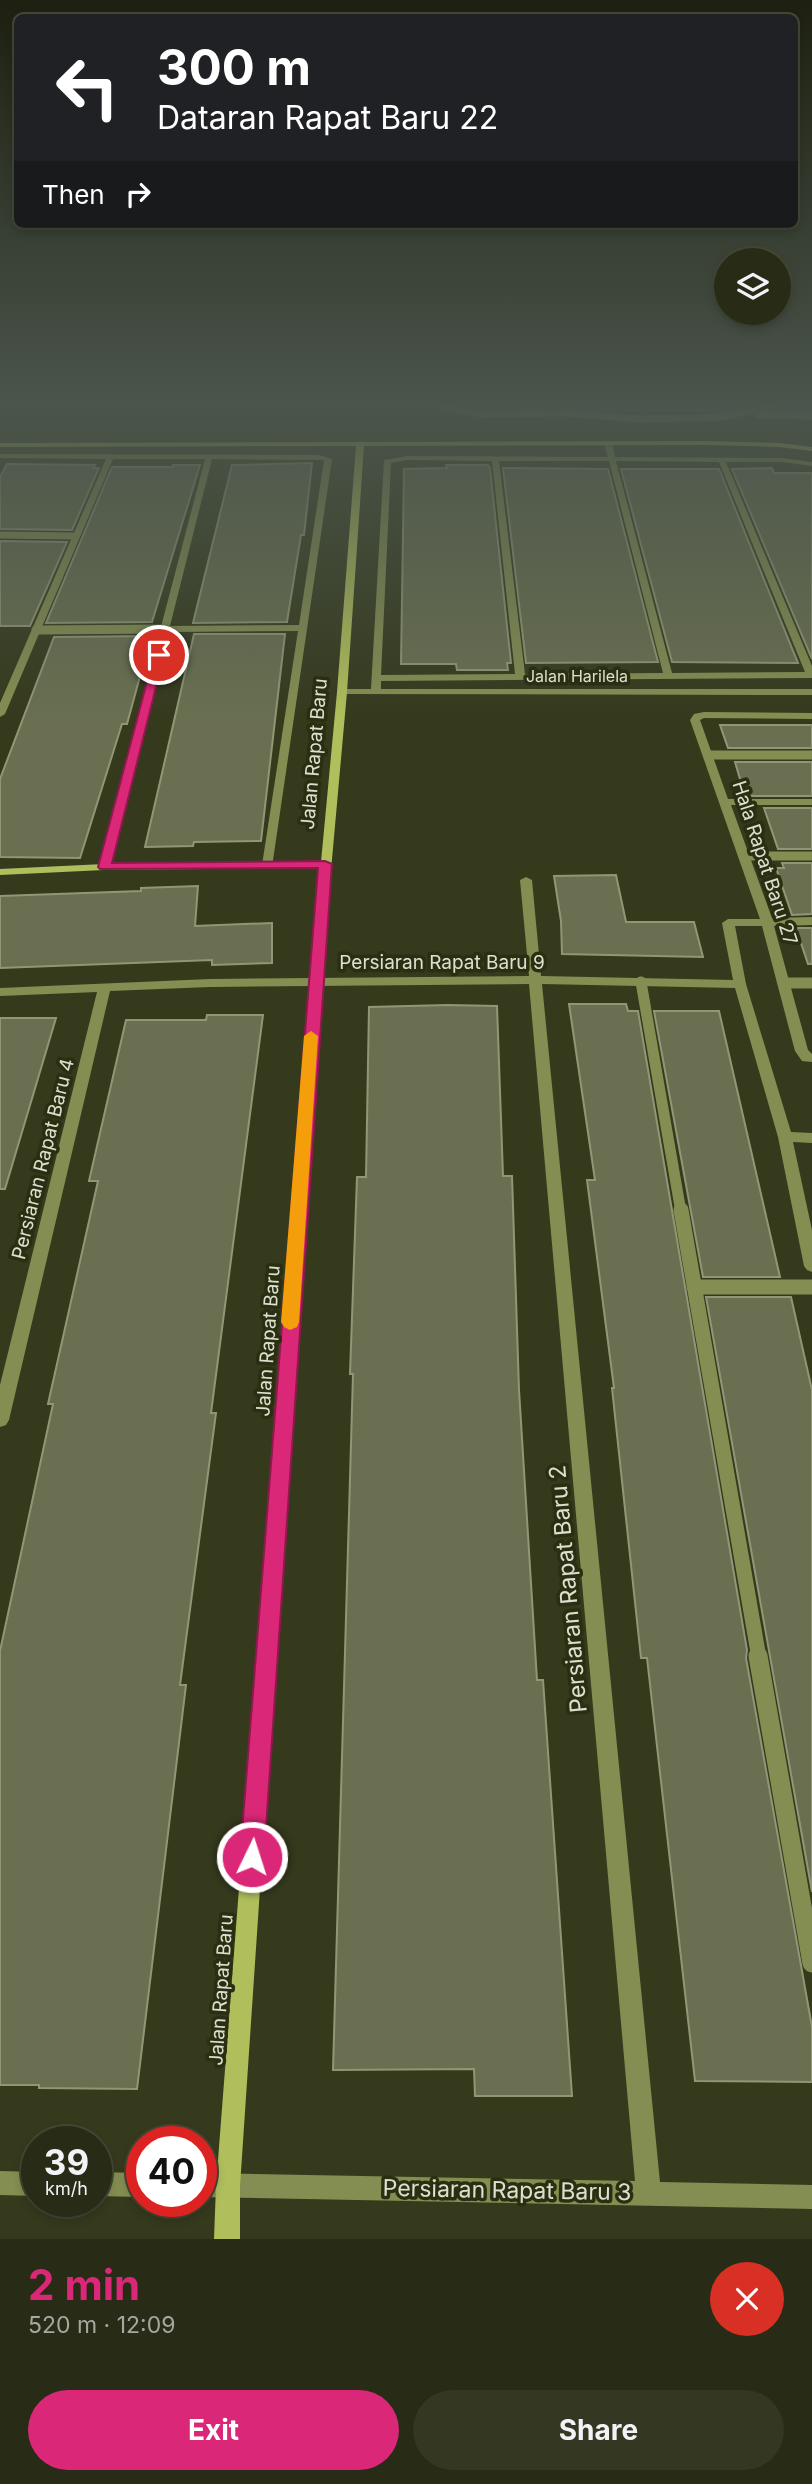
<!DOCTYPE html>
<html lang="en">
<head>
<meta charset="utf-8">
<style>
  body { margin:0; font-family:Inter,sans-serif; background:#343823; color:#f1f3f6; height:100vh; display:flex; flex-direction:column; font-size:26px; white-space:nowrap }
  * { box-sizing:border-box; margin:0 }
  p { font-size:23px; color:#a5a7a1 }
  .icon { flex:none; width:38px; height:38px; fill:none; stroke:currentColor; stroke-width:2; stroke-linecap:round; stroke-linejoin:round }
  .map { position:relative; height:2239px; overflow:hidden }
  .panel { display:flex; flex-direction:column; background:#282c16; flex:1 }
  .panel>* { flex:none }
  .top-card { position:absolute; left:14px; top:14px; width:784px; height:214px; border-radius:10px; box-shadow:0 4px 10px #0003,0 0 0 2px #444835; background:#202124; color:#fff; overflow:hidden }
  .buttons { position:absolute; left:714px; top:248px; display:grid; gap:14px }
  .buttons a { display:grid; place-items:center; width:77px; height:77px; border-radius:50%; background:#282c16; box-shadow:0 4px 10px #0003,0 0 0 2px #444835; font-size:35px }
  .speed { position:absolute; left:21px; top:2126px; display:flex; gap:14px; font-size:35px; font-weight:700; text-align:center }
  .speed>* { display:grid; place-content:center; width:91px; height:91px; border-radius:50%; background:#282c16; box-shadow:0 4px 10px #0003,0 0 0 2px #444835; line-height:1 }
  .speed small { font-size:18px; font-weight:400 }
  .speed .limit { border:10px solid #d22; background:#fff; color:#111 }
  .pin { position:absolute; display:grid; place-items:center; width:60px; height:60px; color:#fff; margin:-30px; border:4px solid #fff; border-radius:50%; box-shadow:0 2px 7px #0007 }
  .me { position:absolute; width:77px; margin:-38px; rotate:4deg; stroke-linejoin:round; filter:drop-shadow(0 0 5px #0008) }
  .turn { display:flex; align-items:center; gap:24px; height:147px; padding:0 28px; font-size:32px }
  .turn .icon { width:91px; height:91px; stroke-width:2.5 }
  .turn b { display:block; font-size:49px; line-height:60px }
  .then { display:flex; align-items:center; height:66px; padding:0 28px; background:#0003; gap:14px; font-size:26px }
  .round { display:grid; place-items:center; flex:none; width:74px; height:74px; border-radius:37px; background:#343823 }
  .overview { display:flex; align-items:center; justify-content:space-between; height:119px; padding:0 28px }
  h1 { font-size:42px; font-weight:700; line-height:52px; color:#db2777 }
  .button { display:flex; gap:14px; margin-top:auto; padding:14px 28px }
  .button a { flex:1; height:80px; border-radius:42px; background:#db2777; color:#fff; font-size:28px; font-weight:700; line-height:80px; text-align:center }
  .button a+a { background:#343823; color:#f1f3f6 }
  .map>svg:first-child { display:block }
</style>
</head>
<body>
<div class="map">
<svg width="812" height="2239" viewBox="0 0 812 2239">
  <rect width="100%" height="100%" fill="#353a1d"/>
  <!-- green -->
  <path fill="#5d509f" d="M457,405H812V413L487,410Z"/>
  <!-- building -->
  <path fill="#696f50" stroke="#919776" stroke-width="2" d="M312,463L304,535H301L287,622L193,623L232,465Z
    M7,464L95,465L93,468H99L72,530L0,529V477Z
    M173,465H200L152,622L46,623L112,467H173Z
    M446,465H488L490,468L511,663H507L508,670H457L456,664H401L404,469L447,468Z
    M503,468L608,469L658,662L526,663Z
    M772,468L774,473H812V659L732,469Z
    M621,469H719L798,663L672,662Z
    M0,541L67,542L30,626H0Z
    M194,634H285L261,841L194,842L193,846L145,847Z
    M151,636L127,724H122L80,858L0,857V779L54,637Z
    M720,725H812V748H728Z
    M735,762H812V796H745Z
    M764,808H812V849H778Z
    M782,863H812V914L792,915L776,868H784Z
    M616,875L626,922H694L703,957L562,954L561,921L554,876Z
    M198,886L195,926L272,923V963L212,965V960L0,968V896L141,891V888Z
    M796,928H812V964H808Z
    M569,1004H626L628,1011H638L747,1650L746,1658L812,2027V2082L695,2081L647,1658H641L612,1388H614L587,1180H595Z
    M448,1005L497,1006L503,1176H512L519,1390L537,1680H543L572,2096H475L474,2069L333,2070L353,1374H350L357,1177H366L369,1007Z
    M654,1011H719L780,1277H703Z
    M207,1015H263L211,1413H216L180,1685H186L137,2089L39,2088V2085H0V1651L53,1404H48L98,1181H89L126,1020H206Z
    M0,1018H56L5,1189H0Z
    M706,1297H791L812,1390V1892Z"/>
  <g fill="none" stroke-linecap="round" stroke-linejoin="round">
    <!-- lane-far4 -->
    <path stroke="#848e52" stroke-width="7" d="M439,405L481,414L569,413L638,419L722,417L778,405
      M758,415L812,416
      M0,535L76,536"/>
    <!-- lane-far3 -->
    <path stroke="#848e52" stroke-width="9" d="M36,630L166,629
      M709,755H812
      M744,856H812"/>
    <!-- lane-far2 -->
    <path stroke="#848e52" stroke-width="11" d="M641,982L681,1212
      M784,983H812"/>
    <!-- lane-far1 -->
    <path stroke="#848e52" stroke-width="15" d="M681,1210L759,1658
      M694,1287H812"/>
    <!-- lane -->
    <path stroke="#848e52" stroke-width="19" d="M758,1656L812,1963"/>
    <!-- street -->
    <path fill="#848e52" fill-rule="evenodd" d="M608,442L612,444L615,457L782,458L812,462V466L782,462H726L812,666V678L381,681V689H812V695L339,694L337,692L342,689H371L384,460L407,456L608,457L604,444ZM407,460L492,461L515,674L381,675L391,463ZM499,461H609L663,673L525,674ZM616,461L719,462L805,672L672,673Z
      M0,454L319,455L332,459L272,867H264L262,865L298,631L169,632L110,867L104,870L98,867L205,459H113L5,714L0,717V703L106,459L0,458ZM212,459L324,460L299,625L170,626Z
      M704,712L812,713V719L704,718L700,720L728,799H812V805H731L772,918L812,917V925L774,926L808,1050L812,1054V1062L802,1061L795,1051L762,926H735L746,984L791,1132L812,1133V1143L793,1142L812,1230V1272L807,1270L804,1266L778,1137L735,988L542,984L660,2182L812,2185V2209L201,2197V2173L635,2181L529,984L210,987L110,991L9,1420L6,1425L0,1427V1385L97,992L0,996V988L210,979L529,976L520,880L526,877L532,880L541,976L733,980L722,923L728,919H760L690,720L694,714Z
      M0,2171L37,2172V2196L0,2195Z
      M96,2172L142,2173V2197L96,2196Z"/>
    <!-- secondary -->
    <path fill="#b0bf5c" fill-rule="evenodd" d="M706,441L779,443L812,447V451L779,447L706,445L364,446L347,692L321,982L240,2186V2239H214L216,2186L309,982L320,868L104,870L0,875V869L104,864L321,862L337,692L356,446L0,447V443Z"/>
  </g>
  <!-- sky -->
  <linearGradient id="sky" x2="0" y2="1"><stop stop-color="#1d2010"/><stop offset="0.56" stop-color="#4b554c"/><stop offset="1" stop-color="#4b554c" stop-opacity="0"/></linearGradient>
  <rect width="812" height="719" fill="url(#sky)"/>
  <!-- route -->
  <path fill="#db2777" stroke="#8e194d" stroke-width="2" d="M159,652L164,655L112,863L325,861L332,864L264,1857L261,1866L252,1870L243,1866L240,1857L318,868L100,869L98,867L154,655Z"/>
  <!-- slow -->
  <path fill="#f59e0b" d="M311,1031L318,1036L299,1322L297,1327L290,1330L284,1327L281,1322L304,1036Z"/>
  <g text-anchor="middle" dominant-baseline="central" stroke-width="7" stroke-linejoin="round" paint-order="stroke">
    <!-- far-street labels -->
    <g font-size="16" fill="#dce0cf" stroke="#2b2f12">
      <text x="577" y="676">Jalan Harilela</text>
    </g>
    <!-- street labels -->
    <g font-size="19" fill="#dce0cf" stroke="#2b2f12">
      <text transform="translate(314 754) rotate(-85)">Jalan Rapat Baru</text>
      <text transform="translate(765 863) rotate(72)">Hala Rapat Baru 27</text>
      <text x="442" y="962">Persiaran Rapat Baru 9</text>
      <text transform="translate(43 1159) rotate(-76)">Persiaran Rapat Baru 4</text>
      <text transform="translate(268 1341) rotate(-86)">Jalan Rapat Baru</text>
      <text transform="translate(221 1990) rotate(-86)">Jalan Rapat Baru</text>
    </g>
    <!-- near-street labels -->
    <g font-size="23" fill="#dce0cf" stroke="#2b2f12">
      <text transform="translate(568 1589) rotate(-95)">Persiaran Rapat Baru 2</text>
      <text transform="translate(507 2190) rotate(1)">Persiaran Rapat Baru 3</text>
    </g>
  </g>
</svg>
<div class="buttons">
<a><svg class="icon" aria-label="layers" viewBox="0 0 24 24"><path d="M12 4l9 5-9 5-9-5zM3 14l9 5 9-5"/></svg></a>
</div>
<div class="speed"><div>39<small>km/h</small></div><div class="limit">40</div></div>
<div class="pin" style="left:159px;top:655px;background:#d93025"><svg class="icon" aria-label="arrive" viewBox="0 0 24 24"><path d="M6 21V4h12l-3 4 3 4H6"/></svg></div>
<svg class="me" style="left:252px;top:1857px" viewBox="-20 -20 40 40"><circle r="17" fill="#db2777" stroke="#fff" stroke-width="3"/><path d="M0-11L8 9 0 5-8 9z" fill="#fff"/></svg>
<div class="top-card">
<div class="turn"><svg class="icon" aria-label="left" viewBox="0 0 24 24"><path d="M17 20v-9H6M10 6l-5 5 5 5"/></svg><div><b>300 m</b>Dataran Rapat Baru 22</div></div>
<div class="then">Then<svg class="icon" aria-label="right" viewBox="0 0 24 24"><path d="M7 20v-9h11M14 6l5 5-5 5"/></svg></div>
</div>
</div>
<section class="panel">
<div class="overview"><div><h1>2 min</h1><p>520 m · 12:09</p></div><a class="round" style="background:#d93025;color:#fff"><svg class="icon" aria-label="close" viewBox="0 0 24 24"><path d="M6 6l12 12M18 6L6 18"/></svg></a></div>
<div class="button"><a>Exit</a><a>Share</a></div>
</section>
</body>
</html>
